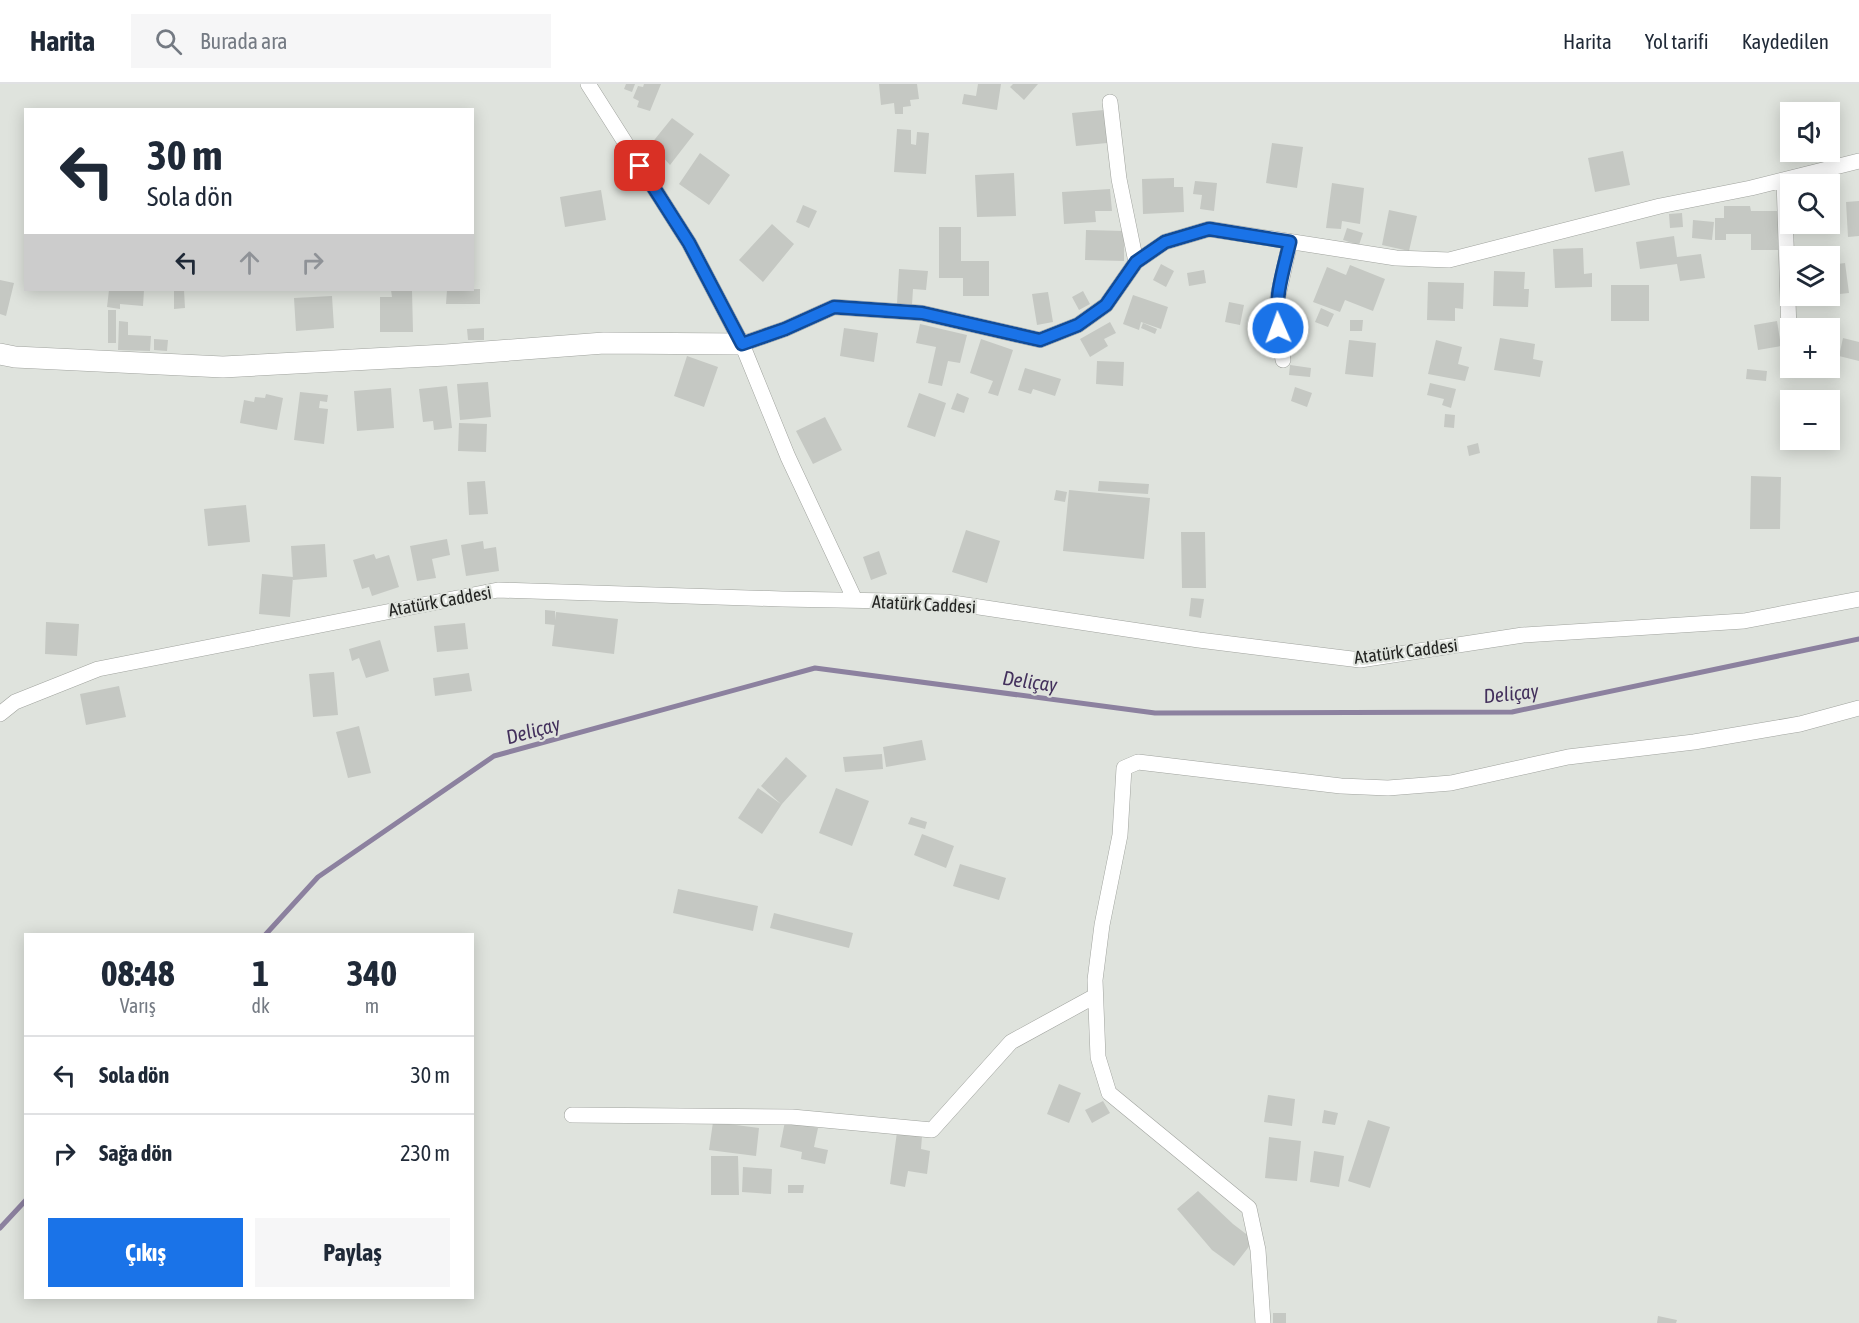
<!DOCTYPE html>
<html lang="tr">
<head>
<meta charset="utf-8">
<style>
  body { margin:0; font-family:"Asap Condensed",sans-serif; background:#f6f6f7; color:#1f2937; height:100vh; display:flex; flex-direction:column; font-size:22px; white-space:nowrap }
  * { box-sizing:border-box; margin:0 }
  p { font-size:20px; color:#747a83 }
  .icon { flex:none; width:33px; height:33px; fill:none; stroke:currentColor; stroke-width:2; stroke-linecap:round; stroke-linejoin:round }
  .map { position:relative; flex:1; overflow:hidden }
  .drawer { position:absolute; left:24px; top:849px; width:450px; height:366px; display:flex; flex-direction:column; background:#fff; border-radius:0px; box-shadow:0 3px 15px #0003 }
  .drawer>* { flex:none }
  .guide { position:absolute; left:24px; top:24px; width:450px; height:183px; border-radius:0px; box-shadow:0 3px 15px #0003; background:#fff; color:#1f2937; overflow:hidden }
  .controls { position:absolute; left:1780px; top:18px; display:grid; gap:12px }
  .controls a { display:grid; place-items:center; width:60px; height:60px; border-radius:0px; background:#fff; box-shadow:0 3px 15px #0003; font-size:30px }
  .pin { position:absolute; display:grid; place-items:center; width:51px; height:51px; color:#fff; margin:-26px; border-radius:12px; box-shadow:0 3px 9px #0006 }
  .me { position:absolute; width:66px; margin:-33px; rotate:358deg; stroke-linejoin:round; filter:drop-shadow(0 0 4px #0008) }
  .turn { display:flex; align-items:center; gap:21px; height:126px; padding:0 24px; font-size:27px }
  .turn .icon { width:78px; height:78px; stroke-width:2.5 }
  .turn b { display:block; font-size:42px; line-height:51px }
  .lanes { display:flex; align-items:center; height:57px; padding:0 24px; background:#0003; justify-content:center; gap:30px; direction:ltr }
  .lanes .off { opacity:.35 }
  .eta { display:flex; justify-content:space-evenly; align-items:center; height:102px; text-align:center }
  .eta b { font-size:36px; font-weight:700; line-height:42px }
  .primary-button { display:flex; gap:12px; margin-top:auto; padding:12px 24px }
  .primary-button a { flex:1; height:69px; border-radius:0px; background:#1a73e8; color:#fff; font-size:24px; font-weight:700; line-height:69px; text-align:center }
  .primary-button a+a { background:#f6f6f7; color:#1f2937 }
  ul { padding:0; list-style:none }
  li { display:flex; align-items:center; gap:18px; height:78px; padding:0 24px; border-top:2px solid #e0e1e3 }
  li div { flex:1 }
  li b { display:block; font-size:22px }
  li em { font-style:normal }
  header { display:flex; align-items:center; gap:36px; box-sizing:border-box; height:84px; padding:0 30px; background:#fff; border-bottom:2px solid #e0e1e3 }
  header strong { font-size:28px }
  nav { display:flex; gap:33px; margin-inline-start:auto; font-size:21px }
  .search { width:420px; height:54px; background:#f6f6f7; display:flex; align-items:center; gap:15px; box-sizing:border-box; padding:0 21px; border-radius:0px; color:#747a83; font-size:22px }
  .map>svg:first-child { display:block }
</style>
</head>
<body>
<header>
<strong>Harita</strong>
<div class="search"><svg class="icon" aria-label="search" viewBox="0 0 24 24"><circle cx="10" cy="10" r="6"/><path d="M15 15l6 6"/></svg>Burada ara</div>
<nav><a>Harita</a><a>Yol tarifi</a><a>Kaydedilen</a></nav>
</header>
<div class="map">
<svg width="1859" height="1239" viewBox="0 0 1859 1239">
  <rect width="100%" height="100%" fill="#dfe3dd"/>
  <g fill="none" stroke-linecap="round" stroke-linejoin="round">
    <!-- stream -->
    <path stroke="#8c819f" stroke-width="5" d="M266,850L318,793L494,672L815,584L1155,629L1512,628L1859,555
      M0,1144L26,1116"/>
  </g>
  <!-- building -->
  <path fill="#c5c8c3" d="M626,0H635L632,8L624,5Z
    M644,0H661L650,27L637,23L639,17L633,14L638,2L643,3Z
    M879,0H917L919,15L910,16L911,22L903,23V30H895L894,19L881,21Z
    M978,0H1001L997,26L962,20L964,10L976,12Z
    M1013,0H1038L1024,16L1010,3Z
    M1104,26L1107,59L1076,62L1072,29Z
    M672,34L694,50L670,81L651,60Z
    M897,45L911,46V60L916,61L917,48L929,49L926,90L894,88Z
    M1272,59L1303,63L1297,104L1266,99Z
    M1623,67L1630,101L1595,108L1588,74Z
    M700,69L730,91L709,121L679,100Z
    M1014,89L1016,132L977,133L975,91Z
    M1174,94V103H1183L1184,128L1143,130L1142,95Z
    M1195,97L1217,99L1214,127L1200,125L1202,111L1193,110Z
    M1332,99L1364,104L1360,140L1342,137L1341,145L1326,144Z
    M1110,105L1112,127H1095L1096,138L1064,140L1062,108Z
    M601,106L606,136L565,143L560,113Z
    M1859,117V152L1848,153L1846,118Z
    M803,121L817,127L809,144L796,138Z
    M1724,122H1750L1751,127H1778V166H1751V150H1726V156H1715V134H1724Z
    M1389,126L1417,132L1409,167L1382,161Z
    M1682,129L1683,143L1670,144L1669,130Z
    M1693,136L1714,138L1712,156L1692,154Z
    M772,140L794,160L763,198L739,176Z
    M939,143H961V177H989V212H963V194H939Z
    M1347,144L1363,149L1359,161L1343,156Z
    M1086,146L1124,147V177L1085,176Z
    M1674,152L1677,173L1701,170L1705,194L1680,197L1677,180L1640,185L1636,158Z
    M1583,164L1584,190L1592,189V203L1555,204L1553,165Z
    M1845,179L1849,209L1830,211V181Z
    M1161,180L1174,187L1166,203L1153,196Z
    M1350,181L1385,195L1373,227L1345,216L1340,228L1313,218L1327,183L1346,191Z
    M899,185L928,187L926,206L913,205L912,221L897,220Z
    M1204,186L1206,199L1189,202L1187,189Z
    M1494,187L1525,188L1524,205H1529L1528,223L1493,222Z
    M0,196L14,199L6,232L0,230Z
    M1428,198L1464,199L1463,225L1455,224V237L1427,236Z
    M1611,201H1649V237H1611Z
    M480,205V220H446L447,206Z
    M109,206H144L143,222L120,220V225L107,223Z
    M174,206H184L185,224L174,225Z
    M391,206H412L413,248H380V213H392Z
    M1083,207L1090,220L1079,226L1072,213Z
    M1048,208L1053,238L1037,241L1032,210Z
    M1133,211L1168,223L1161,245L1141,238L1139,246L1123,240Z
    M332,212L334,244L296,247L294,214Z
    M1229,218L1244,221L1240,241L1225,238Z
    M1321,224L1334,230L1328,243L1315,238Z
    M108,226H116V259H108Z
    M1350,236H1363L1362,247H1350Z
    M119,237L128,238V251L151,252L150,267L118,266Z
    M1777,237L1781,262L1758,266L1754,241Z
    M1110,238L1116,249L1104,255L1108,262L1090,273L1080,255Z
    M1143,239L1157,245L1155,250L1141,244Z
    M920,240L967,251L960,279L948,277L942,302L928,299L936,263L916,259Z
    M484,244V256H468L467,245Z
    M844,244L878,249L874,278L840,272Z
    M1500,254L1535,260L1533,275L1543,277L1540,293L1494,286Z
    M1843,254L1859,258V277L1839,272Z
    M154,255L168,256L167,267L154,266Z
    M981,255L1013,266L998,312L988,309L993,297L970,289Z
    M1349,256L1376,259L1373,293L1345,290Z
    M1436,256L1462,263L1458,280L1469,283L1465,297L1428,290Z
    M1830,256L1838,261L1831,272L1830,271Z
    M687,272L718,283L704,323L674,312Z
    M1097,277L1124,278L1123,302L1096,300Z
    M1290,281L1311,284L1310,293L1289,291Z
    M1025,284L1061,295L1055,312L1033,305L1031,310L1018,306Z
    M1747,285L1767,287L1766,297L1746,295Z
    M488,298L491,333L460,336L457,300Z
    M1430,299L1456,305L1451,324L1442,321L1444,315L1427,311Z
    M447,302L452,344L434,346L433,337L423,338L419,305Z
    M1295,303L1312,309L1307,323L1291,317Z
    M391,304L394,344L357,347L354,307Z
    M300,308L328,311L327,318L320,317L319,324L328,325L324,360L294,356Z
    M919,309L946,319L935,353L907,343Z
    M957,309L969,314L964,329L951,325Z
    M266,310L283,314L277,346L240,339L244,316L254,318L255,313L265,314Z
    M1445,330L1455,331L1454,344L1444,343Z
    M825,333L842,366L813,380L796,347Z
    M459,339L487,340L486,368L458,367Z
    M1478,359L1480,369L1469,372L1467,362Z
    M1751,392L1781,393L1780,445H1750Z
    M485,397L488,430L469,431L467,398Z
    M1099,397L1149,400L1148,410L1098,407Z
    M1056,406L1067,408L1065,418L1054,416Z
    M1069,406L1150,414L1144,475L1063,467Z
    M246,421L250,458L208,462L204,425Z
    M966,446L1000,457L987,499L952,488Z
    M1181,448H1205L1206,504H1182Z
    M447,455L450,471L432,475L436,494L417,497L410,462Z
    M483,457L484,465L496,463L499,487L466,492L461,461Z
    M325,460L327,493L293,496L291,462Z
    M879,467L887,490L871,496L863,473Z
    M374,470L376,475L389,471L399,503L372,512L369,503L362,505L353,476Z
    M262,490L293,493L290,533L259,530Z
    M1191,514L1204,515L1201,534L1189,532Z
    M545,526L555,527V541L545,540Z
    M556,528L618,535L614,570L552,562Z
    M46,538L79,540L77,572L45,570Z
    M465,539L468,565L437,568L434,542Z
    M380,556L389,587L366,594L359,574L352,577L349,565Z
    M334,588L338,631L313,633L309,590Z
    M469,589L472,607L435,612L433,594Z
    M119,602L126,633L86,641L80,610Z
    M359,642L371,689L348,694L336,648Z
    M922,656L926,676L886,683L883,663Z
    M882,670L883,685L845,688L843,673Z
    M786,673L807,692L782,720L762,750L738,734L758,704L781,720L761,702Z
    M836,704L869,717L852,762L819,749Z
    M911,733L927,738L925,745L908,740Z
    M922,750L954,762L946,784L914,771Z
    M960,780L1006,794L999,816L953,802Z
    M678,805L758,822L753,847L673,829Z
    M774,829L853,849L849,864L770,844Z
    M1059,1000L1081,1009L1069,1039L1047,1030Z
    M1268,1011L1295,1015L1292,1042L1264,1038Z
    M1103,1017L1110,1029L1092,1039L1085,1026Z
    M1324,1026L1338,1029L1335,1041L1322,1039Z
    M1368,1036L1390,1043L1370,1104L1348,1097Z
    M785,1037L818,1044L814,1063L828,1066L825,1080L801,1075L802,1068L780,1063Z
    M713,1038L759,1044L756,1072L709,1066Z
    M897,1048L922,1052L921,1065L930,1067L927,1090L908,1087L905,1103L890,1100Z
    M1269,1053L1301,1057L1297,1097L1265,1094Z
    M1314,1067L1344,1072L1339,1103L1310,1098Z
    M711,1072H738L739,1111H711Z
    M743,1083L772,1085L771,1110L742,1108Z
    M788,1101H804L803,1109H788Z
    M1198,1107L1233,1140L1254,1156L1234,1182L1212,1166L1177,1125Z
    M1273,1229H1286V1239H1273Z
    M1658,1232L1677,1236L1676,1239H1657Z"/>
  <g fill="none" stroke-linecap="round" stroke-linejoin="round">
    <!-- street casing -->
    <g stroke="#a0a39e" stroke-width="16">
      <path id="street" d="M588,0L689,159L742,260L788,373L855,516
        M1110,18L1119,95L1136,178
        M1784,96L1789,247
        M742,260L785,245L834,223L922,229L1040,256L1078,241L1106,221L1136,178L1165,158L1209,145L1396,174L1449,176L1660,122L1751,104L1859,77
        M1283,276L1276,228L1278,212L1290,158
        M0,630L15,618L98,585L498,506L782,515L946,518L1199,556L1360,576L1523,551L1744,537L1859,515
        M572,1031L792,1033L932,1046L1011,958L1095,912
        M1263,1239L1258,1166L1249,1124L1109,1009L1098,973L1095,896L1102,841L1120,751L1124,684L1138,678L1341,702L1388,704L1451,699L1568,673L1694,658L1800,640L1859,624"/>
    </g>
    <!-- secondary casing -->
    <g stroke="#a0a39e" stroke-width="22">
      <path id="secondary" d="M0,270L15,273L223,283L446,271L604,259L742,260"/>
    </g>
    <!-- street -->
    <use href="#street" stroke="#fff" stroke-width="15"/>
    <!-- secondary -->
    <use href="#secondary" stroke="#fff" stroke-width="21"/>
  </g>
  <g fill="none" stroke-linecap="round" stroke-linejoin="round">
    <!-- route casing -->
    <g stroke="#114b97" stroke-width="15">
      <path id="route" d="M640,82L689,159L742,260L785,245L834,223L922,229L1040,256L1078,241L1106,221L1136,178L1165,158L1209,145L1290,158C1283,187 1274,215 1278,244"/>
    </g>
    <!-- route -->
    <use href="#route" stroke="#1a73e8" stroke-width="10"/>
  </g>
  <g text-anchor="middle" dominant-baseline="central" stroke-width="4.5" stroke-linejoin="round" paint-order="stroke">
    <!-- street labels -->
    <g font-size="18" fill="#232422" stroke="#dfe3dd">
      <text transform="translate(440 517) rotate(-10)">Atatürk Caddesi</text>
      <text transform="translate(924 520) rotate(3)">Atatürk Caddesi</text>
      <text transform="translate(1406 567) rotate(-7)">Atatürk Caddesi</text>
    </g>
    <!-- water labels -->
    <g font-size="20" font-style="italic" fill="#43305c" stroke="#dfe3dd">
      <text transform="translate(1030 597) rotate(8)">Deliçay</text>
      <text transform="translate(1511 609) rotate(-6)">Deliçay</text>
      <text transform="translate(533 646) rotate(-15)">Deliçay</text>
    </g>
  </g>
</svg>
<div class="controls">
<a><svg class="icon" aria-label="sound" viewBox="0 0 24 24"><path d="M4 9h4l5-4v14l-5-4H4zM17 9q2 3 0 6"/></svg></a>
<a><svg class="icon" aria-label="search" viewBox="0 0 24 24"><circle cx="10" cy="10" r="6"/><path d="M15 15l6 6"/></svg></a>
<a><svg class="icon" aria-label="layers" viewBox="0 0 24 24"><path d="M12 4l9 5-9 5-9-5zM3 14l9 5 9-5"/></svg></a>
<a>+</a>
<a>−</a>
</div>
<div class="pin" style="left:640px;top:82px;background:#d93025"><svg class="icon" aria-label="arrive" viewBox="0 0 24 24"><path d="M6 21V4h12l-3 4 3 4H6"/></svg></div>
<svg class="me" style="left:1278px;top:244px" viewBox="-20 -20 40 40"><circle r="17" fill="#1a73e8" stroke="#fff" stroke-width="3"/><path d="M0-11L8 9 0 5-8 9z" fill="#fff"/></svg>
<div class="guide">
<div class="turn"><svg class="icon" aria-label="left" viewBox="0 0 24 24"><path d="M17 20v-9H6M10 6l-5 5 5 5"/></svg><div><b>30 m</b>Sola dön</div></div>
<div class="lanes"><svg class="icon" aria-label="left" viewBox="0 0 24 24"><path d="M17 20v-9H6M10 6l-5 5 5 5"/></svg><svg class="icon off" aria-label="ahead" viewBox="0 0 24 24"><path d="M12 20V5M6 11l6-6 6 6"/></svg><svg class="icon off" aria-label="right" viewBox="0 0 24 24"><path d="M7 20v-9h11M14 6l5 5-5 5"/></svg></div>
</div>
<section class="drawer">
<div class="eta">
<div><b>08:48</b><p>Varış</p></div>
<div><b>1</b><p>dk</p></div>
<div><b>340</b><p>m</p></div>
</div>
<ul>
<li><svg class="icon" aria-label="left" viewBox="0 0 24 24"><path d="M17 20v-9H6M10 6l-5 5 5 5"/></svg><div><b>Sola dön</b></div><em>30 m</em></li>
<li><svg class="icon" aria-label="right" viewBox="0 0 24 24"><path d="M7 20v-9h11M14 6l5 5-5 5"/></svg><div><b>Sağa dön</b></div><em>230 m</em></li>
</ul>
<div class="primary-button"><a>Çıkış</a><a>Paylaş</a></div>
</section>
</div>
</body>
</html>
